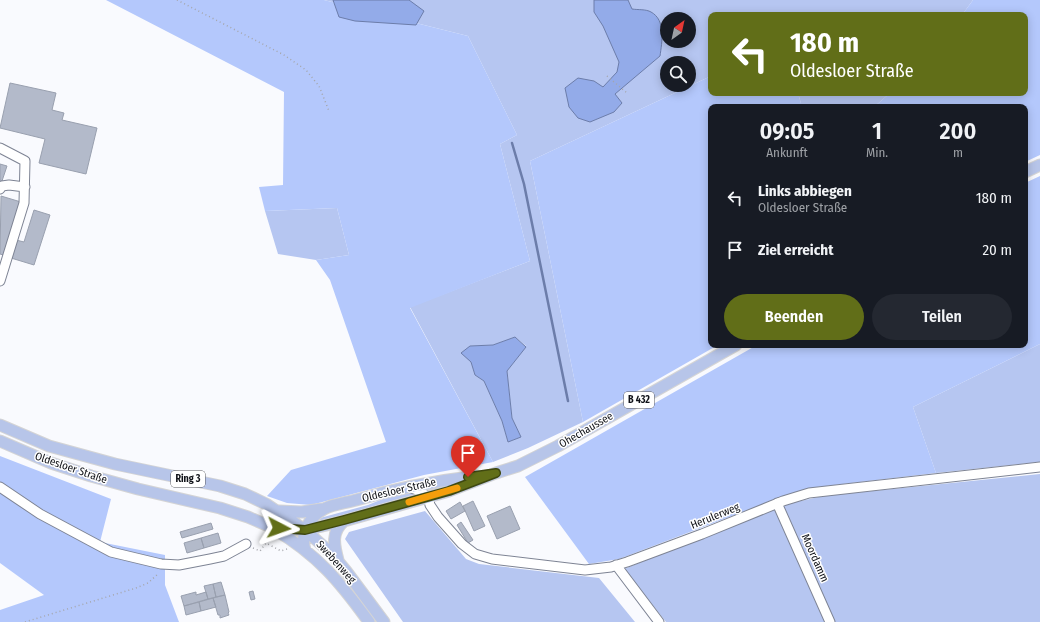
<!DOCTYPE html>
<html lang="de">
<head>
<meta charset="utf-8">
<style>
  body { margin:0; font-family:"Fira Sans Condensed",sans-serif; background:#242831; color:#f1f3f6; height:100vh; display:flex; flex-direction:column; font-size:15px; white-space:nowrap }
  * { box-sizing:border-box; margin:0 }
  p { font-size:13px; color:#9ea1a6 }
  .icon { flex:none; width:22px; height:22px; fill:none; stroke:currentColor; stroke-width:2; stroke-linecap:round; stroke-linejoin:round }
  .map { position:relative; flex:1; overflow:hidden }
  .panel { position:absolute; left:708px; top:104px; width:320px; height:244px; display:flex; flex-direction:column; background:#171b24; border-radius:8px; box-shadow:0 2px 10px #0003 }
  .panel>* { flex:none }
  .top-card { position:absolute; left:708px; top:12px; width:320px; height:84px; border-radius:8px; box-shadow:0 2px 10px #0003; background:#616e18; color:#fff; overflow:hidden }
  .needle { width:26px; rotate:33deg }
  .buttons { position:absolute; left:660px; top:12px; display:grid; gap:8px }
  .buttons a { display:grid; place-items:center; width:36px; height:36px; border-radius:50%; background:#171b24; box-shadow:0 2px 10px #0003; font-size:20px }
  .pin { position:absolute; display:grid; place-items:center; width:34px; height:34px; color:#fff; margin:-41px -17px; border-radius:50% 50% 50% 0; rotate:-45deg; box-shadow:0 0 4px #0007 }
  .pin .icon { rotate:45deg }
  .me { position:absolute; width:44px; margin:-22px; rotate:94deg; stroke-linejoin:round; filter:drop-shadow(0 0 3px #0008) }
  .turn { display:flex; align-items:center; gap:14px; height:84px; padding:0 16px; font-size:18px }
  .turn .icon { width:52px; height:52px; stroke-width:2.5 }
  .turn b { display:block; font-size:28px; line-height:34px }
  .eta { display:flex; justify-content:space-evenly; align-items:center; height:68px; text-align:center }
  .eta b { font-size:24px; font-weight:600; line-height:28px }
  .cta { display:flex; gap:8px; margin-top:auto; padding:8px 16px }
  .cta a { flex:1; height:46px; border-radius:24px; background:#616e18; color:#fff; font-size:16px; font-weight:600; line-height:46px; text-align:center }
  .cta a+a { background:#242831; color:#f1f3f6 }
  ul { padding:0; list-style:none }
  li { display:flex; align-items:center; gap:12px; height:52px; padding:0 16px }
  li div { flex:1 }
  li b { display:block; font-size:15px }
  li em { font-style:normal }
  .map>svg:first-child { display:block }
</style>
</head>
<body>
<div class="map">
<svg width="1040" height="622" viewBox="0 0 1040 622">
  <rect width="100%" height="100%" fill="#f9fafe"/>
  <!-- green -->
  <path fill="#b6c6f1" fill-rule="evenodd" d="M324,0H973L962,15H711V76L530,161L583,422L528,448L493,462L410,307L530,261L500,144L517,135L468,36ZM667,19H689V41H667ZM667,63H689V85H667ZM515,337L526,346L507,371L512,418L521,437L508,442L502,421L484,381L475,375L471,362L470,346L493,345Z
    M798,93H890L874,107H802Z
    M337,208L349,255L316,260L278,254L265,211Z
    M1040,344V462L936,473L913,407Z
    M1040,474V622H666L624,569L783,505L823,496Z
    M411,492L416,494L316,523V520L320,518L368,505L395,494Z
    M425,511L466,559L479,564L599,578L635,622H403L345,539L349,532Z"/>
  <!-- forest -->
  <path fill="#b4c8fc" d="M106,0H324L468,36L517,135L500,144L530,261L410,308L493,462L424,475L311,505L287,503L267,496L291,470L386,442L330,280L316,260L349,255L337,208L265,211L259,187L283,185L284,92Z
    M973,0H1040V155L1025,162V107H874L890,93H1025V15H962Z
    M711,76V93H798L802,107H711V345H718L583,422L530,161Z
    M1040,176V344L913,407L936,473L818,487L782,497L619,559L589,564L525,477L757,345H1025V183Z
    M0,456L111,499L100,542L165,555V585L179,622H0V610L44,595L0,563Z"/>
  <!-- water -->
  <path fill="#93abe9" stroke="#6c7daa" d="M333,0H409L424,11L416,25L355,21L339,17Z
    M594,0H628L632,9C638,10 646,9 651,12C666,20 662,42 660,56L615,94L622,103L614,112L590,122L578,118L569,107L565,88L578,78L594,81L603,87L617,72L619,62L603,26L594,12Z
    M515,337L526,347L507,371L512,418L521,437L508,442L502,421L484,381L475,375L471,362L461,353L470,346L493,345Z"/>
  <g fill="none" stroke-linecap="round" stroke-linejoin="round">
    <!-- stream -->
    <path stroke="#6c7daa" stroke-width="2.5" d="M512,143L524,184L568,401"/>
  </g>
  <!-- building -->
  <path fill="#b3baca" stroke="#99a0af" d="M10,83L56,93L52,110L64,113L62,120L97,128L86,174L39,163L45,139L0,128Z
    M0,164L7,166L2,181L0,180Z
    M1,196L21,202L3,255L0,254Z
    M34,210L50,215L34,265L11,258L16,240L24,242Z
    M473,501L485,526L474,531L463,506Z
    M460,502L465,511L451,519L446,511Z
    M510,506L520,529L497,539L487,516Z
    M461,522L473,540L468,543L457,525Z
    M211,523L213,529L182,538L180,532Z
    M218,533L221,543L204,548L201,538Z
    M201,538L204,548L187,553L184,543Z
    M221,582L225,595L216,597L213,584Z
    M213,584L216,597L208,599L204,586Z
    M253,591L255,599L251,600L249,592Z
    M196,592V595L206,592L208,599L184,606L181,596Z
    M225,595L229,612L228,613L229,615L220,618V615H218L213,598Z
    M213,598L216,607L201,611L199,602Z
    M199,602L201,611L186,615L184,606Z"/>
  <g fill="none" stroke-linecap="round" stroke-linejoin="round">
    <!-- minor casing -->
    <g stroke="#7e8494" stroke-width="11">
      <path id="minor" d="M0,148L25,161L24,203L0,281
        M0,189L2,186L9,185L25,187
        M0,487L40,514L111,552L161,564L179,565L210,559L224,556L246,544
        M408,487L420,491L428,497L430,505L438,517L462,544L475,554L492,559L585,570L611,567L627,562L702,534L783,501L809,493L1040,467
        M777,503L830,622
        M616,565L659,622"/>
    </g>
    <!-- major casing -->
    <g stroke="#d4d4d5" stroke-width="13">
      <path id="major" d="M1025,172L1040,165
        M0,425L49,446L115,464L220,486L245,494L266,504L305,530L331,553L346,571L384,622
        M0,441L51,463L91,476L138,489L220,508L248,517L271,527L305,530L344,521L449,491L496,473L518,466L558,446L736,345
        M279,511L302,512L322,509
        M274,529C318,555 340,582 369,622
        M305,550C300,534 309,517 324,509C333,504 346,503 356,500C397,488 435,481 477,476
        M338,560C334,545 331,532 344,521"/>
    </g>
    <!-- path -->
    <path stroke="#a5a6ab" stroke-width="1.5" stroke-dasharray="1 3" stroke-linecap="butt" d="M177,0L284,55L306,70L319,86L329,111
      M607,76L627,93
      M253,548L260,551L266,543L281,551L287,549
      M25,622L136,588L148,583L159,573"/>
    <!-- minor -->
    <use href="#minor" stroke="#fff" stroke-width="9"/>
    <!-- major -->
    <use href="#major" stroke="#b7c5e9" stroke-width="11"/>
  </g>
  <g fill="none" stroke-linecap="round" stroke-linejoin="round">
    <!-- route casing -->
    <g stroke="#3f4810" stroke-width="10">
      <path id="route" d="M279,528L305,530L344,520L449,491L496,473L468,477"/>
    </g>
    <!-- route -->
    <use href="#route" stroke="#616e18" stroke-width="7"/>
    <!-- slow -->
    <path stroke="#f59e0b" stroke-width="7" d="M409,502L457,488"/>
  </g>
  <g text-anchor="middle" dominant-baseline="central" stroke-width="3" stroke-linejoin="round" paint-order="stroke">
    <!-- shield labels -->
    <g fill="#fff" stroke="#58595d" stroke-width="1">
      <rect x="624" y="392" width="30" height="16" rx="3"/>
      <rect x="171" y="471" width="34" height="16" rx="3"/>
    </g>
    <g font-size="10" font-weight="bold" fill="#101218">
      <text x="639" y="400">B 432</text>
      <text x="188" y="479">Ring 3</text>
    </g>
    <!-- street labels -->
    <g font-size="11" fill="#101218" stroke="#fff">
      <text transform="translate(586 430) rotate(-30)">Ohechaussee</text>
      <text transform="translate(71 468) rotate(19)">Oldesloer Straße</text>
      <text transform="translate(399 490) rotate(-13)">Oldesloer Straße</text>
      <text transform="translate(715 516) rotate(-22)">Herulerweg</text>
      <text transform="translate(815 558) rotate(66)">Moordamm</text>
      <text transform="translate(336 562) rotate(48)">Swebenweg</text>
    </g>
  </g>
</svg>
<div class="buttons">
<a><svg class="needle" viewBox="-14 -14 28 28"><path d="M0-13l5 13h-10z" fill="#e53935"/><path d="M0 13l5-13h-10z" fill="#9ea1a6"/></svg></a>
<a><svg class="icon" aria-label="search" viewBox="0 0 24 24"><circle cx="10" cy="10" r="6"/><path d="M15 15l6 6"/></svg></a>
</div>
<div class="pin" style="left:468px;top:477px;background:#d93025"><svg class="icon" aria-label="arrive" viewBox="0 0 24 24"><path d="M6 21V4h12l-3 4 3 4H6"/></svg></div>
<svg class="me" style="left:279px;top:528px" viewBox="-20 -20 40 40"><path d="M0-17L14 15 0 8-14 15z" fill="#616e18" stroke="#fff" stroke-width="4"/></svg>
<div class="top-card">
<div class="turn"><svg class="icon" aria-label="left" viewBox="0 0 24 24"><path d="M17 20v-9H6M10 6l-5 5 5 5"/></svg><div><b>180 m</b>Oldesloer Straße</div></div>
</div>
<section class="panel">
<div class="eta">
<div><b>09:05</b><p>Ankunft</p></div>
<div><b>1</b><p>Min.</p></div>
<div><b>200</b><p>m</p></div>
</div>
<ul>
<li><svg class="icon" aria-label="left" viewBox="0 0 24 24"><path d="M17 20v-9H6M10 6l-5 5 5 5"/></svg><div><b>Links abbiegen</b><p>Oldesloer Straße</p></div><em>180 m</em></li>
<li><svg class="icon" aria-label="arrive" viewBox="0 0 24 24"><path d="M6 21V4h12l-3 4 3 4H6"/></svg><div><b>Ziel erreicht</b></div><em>20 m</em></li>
</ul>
<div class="cta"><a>Beenden</a><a>Teilen</a></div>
</section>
</div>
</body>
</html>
